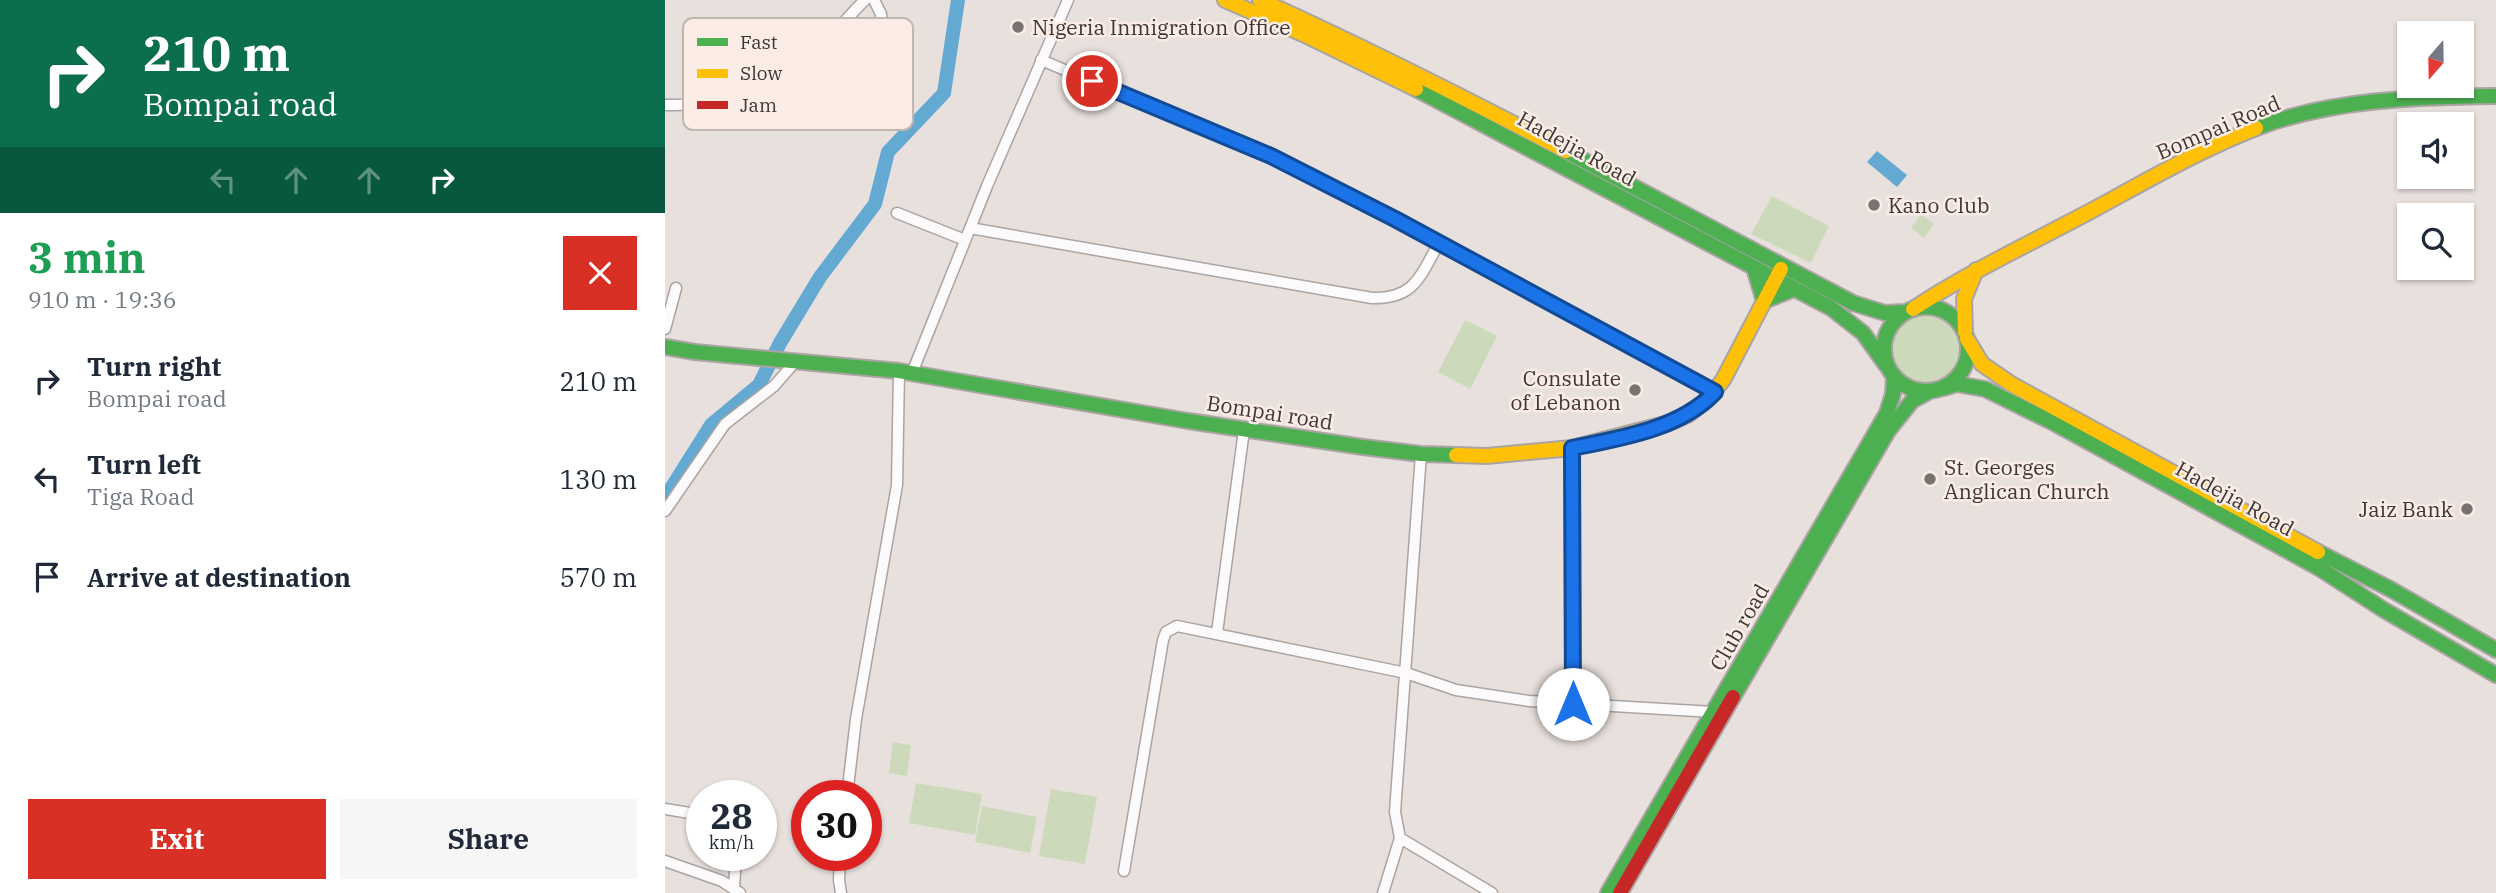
<!DOCTYPE html>
<html lang="en">
<head>
<meta charset="utf-8">
<style>
  body { margin:0; font-family:"IBM Plex Serif",serif; background:#f6f6f7; color:#1f2937; height:100vh; display:flex; flex-direction:column; font-size:26px; white-space:nowrap }
  * { box-sizing:border-box; margin:0 }
  p { font-size:23px; color:#747a83 }
  .icon { flex:none; width:38px; height:38px; fill:none; stroke:currentColor; stroke-width:2; stroke-linecap:round; stroke-linejoin:round }
  .map { position:relative; flex:1; overflow:hidden }
  .sheet { display:flex; flex-direction:column; background:#fff; width:665px }
  .sheet>* { flex:none }
  .top-card { background:#0b6e4f; color:#fff; overflow:hidden }
  .needle { width:46px; rotate:200deg }
  .controls { position:absolute; left:1732px; top:21px; display:grid; gap:14px }
  .controls a { display:grid; place-items:center; width:77px; height:77px; border-radius:0px; background:#fff; box-shadow:0 2px 5px #0004; font-size:35px }
  .speed { position:absolute; left:21px; top:780px; display:flex; gap:14px; font-size:35px; font-weight:700; text-align:center }
  .speed>* { display:grid; place-content:center; width:91px; height:91px; border-radius:50%; background:#fff; box-shadow:0 2px 5px #0004; line-height:1 }
  .speed small { font-size:18px; font-weight:400 }
  .speed .limit { border:10px solid #d22; background:#fff; color:#111 }
  .pin { position:absolute; display:grid; place-items:center; width:60px; height:60px; color:#fff; margin:-30px; border:4px solid #fff; border-radius:50%; box-shadow:0 2px 7px #0007 }
  .me { position:absolute; width:77px; margin:-38px; rotate:0deg; stroke-linejoin:round; filter:drop-shadow(0 0 5px #0008) }
  .turn { display:flex; align-items:center; gap:24px; height:147px; padding:0 28px; font-size:32px }
  .turn .icon { width:91px; height:91px; stroke-width:2.5 }
  .turn b { display:block; font-size:49px; line-height:60px }
  .lanes { display:flex; align-items:center; height:66px; padding:0 28px; background:#0003; justify-content:center; gap:35px; direction:ltr }
  .lanes .off { opacity:.35 }
  .round { display:grid; place-items:center; flex:none; width:74px; height:74px; border-radius:0px; background:#f6f6f7 }
  .head { display:flex; align-items:center; justify-content:space-between; height:119px; padding:0 28px }
  h1 { font-size:42px; font-weight:700; line-height:52px; color:#1e9e55 }
  .action { display:flex; gap:14px; margin-top:auto; padding:14px 28px }
  .action a { flex:1; height:80px; border-radius:0px; background:#d93025; color:#fff; font-size:28px; font-weight:700; line-height:80px; text-align:center }
  .action a+a { background:#f6f6f7; color:#1f2937 }
  ul { padding:0; list-style:none }
  li { display:flex; align-items:center; gap:21px; height:98px; padding:0 28px }
  li div { flex:1 }
  li b { display:block; font-size:26px }
  li em { font-style:normal }
  main { display:flex; flex:1; min-height:0 }
  .map>svg:first-child { display:block }
</style>
</head>
<body>
<main>
<section class="sheet">
<div class="top-card">
<div class="turn"><svg class="icon" aria-label="right" viewBox="0 0 24 24"><path d="M7 20v-9h11M14 6l5 5-5 5"/></svg><div><b>210 m</b>Bompai road</div></div>
<div class="lanes"><svg class="icon off" aria-label="left" viewBox="0 0 24 24"><path d="M17 20v-9H6M10 6l-5 5 5 5"/></svg><svg class="icon off" aria-label="ahead" viewBox="0 0 24 24"><path d="M12 20V5M6 11l6-6 6 6"/></svg><svg class="icon off" aria-label="ahead" viewBox="0 0 24 24"><path d="M12 20V5M6 11l6-6 6 6"/></svg><svg class="icon" aria-label="right" viewBox="0 0 24 24"><path d="M7 20v-9h11M14 6l5 5-5 5"/></svg></div>
</div>
<div class="head"><div><h1>3 min</h1><p>910 m · 19:36</p></div><a class="round" style="background:#d93025;color:#fff"><svg class="icon" aria-label="close" viewBox="0 0 24 24"><path d="M6 6l12 12M18 6L6 18"/></svg></a></div>
<ul>
<li><svg class="icon" aria-label="right" viewBox="0 0 24 24"><path d="M7 20v-9h11M14 6l5 5-5 5"/></svg><div><b>Turn right</b><p>Bompai road</p></div><em>210 m</em></li>
<li><svg class="icon" aria-label="left" viewBox="0 0 24 24"><path d="M17 20v-9H6M10 6l-5 5 5 5"/></svg><div><b>Turn left</b><p>Tiga Road</p></div><em>130 m</em></li>
<li><svg class="icon" aria-label="arrive" viewBox="0 0 24 24"><path d="M6 21V4h12l-3 4 3 4H6"/></svg><div><b>Arrive at destination</b></div><em>570 m</em></li>
</ul>
<div class="action"><a>Exit</a><a>Share</a></div>
</section>
<div class="map">
<svg width="1831" height="893" viewBox="0 0 1831 893">
  <rect width="100%" height="100%" fill="#e8e0dd"/>
  <!-- green -->
  <path fill="#ccdabb" d="M1107,196L1164,226L1146,263L1086,234Z
    M1256,214L1269,224L1259,238L1246,228Z
    M1226 348a35 35 0 1 1 70 0a35 35 0 1 1-70 0Z
    M800,320L832,336L805,389L773,372Z
    M228,742L246,745L242,776L224,773Z
    M251,783L317,794L310,835L244,823Z
    M386,789L432,797L420,864L374,856Z
    M317,806L372,817L365,853L310,842Z"/>
  <!-- water -->
  <path fill="#64a9d2" d="M1212,151L1242,175L1232,187L1202,162Z"/>
  <g fill="none" stroke-linecap="round" stroke-linejoin="round">
    <!-- river -->
    <path stroke="#64a9d2" stroke-width="14" d="M0,498L46,425L94,385L115,343L155,277L210,204L223,152L279,93L293,0"/>
    <!-- street casing -->
    <g stroke="#aaa4a2" stroke-width="13">
      <path id="street" d="M209,0L216,14L221,60
        M376,60L605,156L730,219L1050,392
        M0,105C29,104 71,106 97,96C138,79 168,30 200,0
        M232,213L300,240
        M305,228L707,298C750,299 755,276 774,243
        M0,329L11,288
        M247,373L322,186L403,0
        M907,448L908,704
        M0,511L60,424L109,386L130,362
        M552,633L579,430
        M182,796L191,719L232,485L234,371
        M0,809L37,815
        M735,838L827,893
        M175,856L174,880L176,893
        M0,861L57,881L75,893
        M459,871L498,640L501,632L512,626L741,673L791,690L864,701L1048,712
        M69,888L71,856
        M718,893L735,838L730,812L756,454"/>
    </g>
    <!-- fast casing -->
    <g stroke="#aaa4a2" stroke-width="18">
      <path id="fast" d="M751,89L1166,308L1198,333L1221,365
        M1591,128C1667,99 1751,97 1831,96
        M901,151L1188,303L1220,313L1240,312
        M1089,268L1099,301L1129,289
        M1219 349a42 42 0 1 1 84 0a42 42 0 1 1-84 0Z
        M0,347L30,352L234,371L523,421L698,447L756,454L791,455
        M1279,388L1292,384L1320,389L1391,424L1654,568L1719,610L1831,675
        M1653,552L1727,590L1831,650
        M1068,697L1223,431L1247,401L1265,391
        M943,893L1222,413L1228,394L1229,377"/>
    </g>
    <!-- slow casing -->
    <g stroke="#aaa4a2" stroke-width="18">
      <path id="slow" d="M560,0L638,34L751,89
        M595,0C699,47 800,98 901,151
        M1248,309C1304,272 1364,244 1422,213C1478,183 1532,151 1591,128
        M1300,332L1299,299L1311,270
        M1302,339L1317,364L1346,384L1653,552
        M791,455L822,456L907,448L1004,423L1024,414L1042,400L1058,380L1116,269"/>
    </g>
    <!-- jam casing -->
    <g stroke="#aaa4a2" stroke-width="18">
      <path id="jam" d="M955,893L1068,697"/>
    </g>
    <!-- street -->
    <use href="#street" stroke="#fcfafa" stroke-width="10"/>
    <!-- fast -->
    <use href="#fast" stroke="#4caf50" stroke-width="14"/>
    <!-- slow -->
    <use href="#slow" stroke="#ffc107" stroke-width="14"/>
    <!-- jam -->
    <use href="#jam" stroke="#c62828" stroke-width="14"/>
  </g>
  <g fill="none" stroke-linecap="round" stroke-linejoin="round">
    <!-- route casing -->
    <g stroke="#114b97" stroke-width="18">
      <path id="route" d="M427,81L606,156L730,219L1050,392C1015,429 956,438 907,448L908,704"/>
    </g>
    <!-- route -->
    <use href="#route" stroke="#1a73e8" stroke-width="12"/>
  </g>
  <!-- markers -->
  <g fill="#797270" stroke="#fbece5" stroke-width="2.5">
    <circle cx="353" cy="27" r="7"/>
    <circle cx="1209" cy="205" r="7"/>
    <circle cx="970" cy="390" r="7"/>
    <circle cx="1265" cy="479" r="7"/>
    <circle cx="1802" cy="509" r="7"/>
  </g>
  <g text-anchor="middle" dominant-baseline="central" stroke-width="5" stroke-linejoin="round" paint-order="stroke">
    <!-- poi labels -->
    <g font-size="21" fill="#3d3735" stroke="#fbece5" text-anchor="start">
      <text x="367" y="27">Nigeria Inmigration Office</text>
      <text x="1223" y="205">Kano Club</text>
      <text x="956" y="378" text-anchor="end">Consulate<tspan x="956" dy="24">of Lebanon</tspan></text>
      <text x="1279" y="467">St. Georges<tspan x="1279" dy="24">Anglican Church</tspan></text>
      <text x="1788" y="509" text-anchor="end">Jaiz Bank</text>
    </g>
    <!-- street labels -->
    <g font-size="21" fill="#3d3735" stroke="#fbece5">
      <text transform="translate(1553 127) rotate(-23)">Bompai Road</text>
      <text transform="translate(912 148) rotate(29)">Hadejia Road</text>
      <text transform="translate(605 412) rotate(9)">Bompai road</text>
      <text transform="translate(1570 498) rotate(29)">Hadejia Road</text>
      <text transform="translate(1074 627) rotate(-60)">Club road</text>
    </g>
  </g>
  <!-- legend -->
  <rect x="18" y="18" width="230" height="112" rx="10" fill="#fbece5" stroke="#c2b6b0" stroke-width="2"/>
  <rect x="32" y="38" width="31" height="8" fill="#4caf50"/>
  <rect x="32" y="69" width="31" height="9" fill="#ffc107"/>
  <rect x="32" y="101" width="31" height="8" fill="#c62828"/>
  <g font-size="19" fill="#3d3735">
    <text x="75" y="49">Fast</text>
    <text x="75" y="80">Slow</text>
    <text x="75" y="112">Jam</text>
  </g>
</svg>
<div class="controls">
<a><svg class="needle" viewBox="-14 -14 28 28"><path d="M0-13l5 13h-10z" fill="#e53935"/><path d="M0 13l5-13h-10z" fill="#747a83"/></svg></a>
<a><svg class="icon" aria-label="sound" viewBox="0 0 24 24"><path d="M4 9h4l5-4v14l-5-4H4zM17 9q2 3 0 6"/></svg></a>
<a><svg class="icon" aria-label="search" viewBox="0 0 24 24"><circle cx="10" cy="10" r="6"/><path d="M15 15l6 6"/></svg></a>
</div>
<div class="speed"><div>28<small>km/h</small></div><div class="limit">30</div></div>
<div class="pin" style="left:427px;top:81px;background:#d93025"><svg class="icon" aria-label="arrive" viewBox="0 0 24 24"><path d="M6 21V4h12l-3 4 3 4H6"/></svg></div>
<svg class="me" style="left:908px;top:704px" viewBox="-20 -20 40 40"><circle r="19" fill="#fff"/><path d="M0-13L10 11 0 6-10 11z" fill="#1a73e8"/></svg>
</div>
</main>
</body>
</html>
